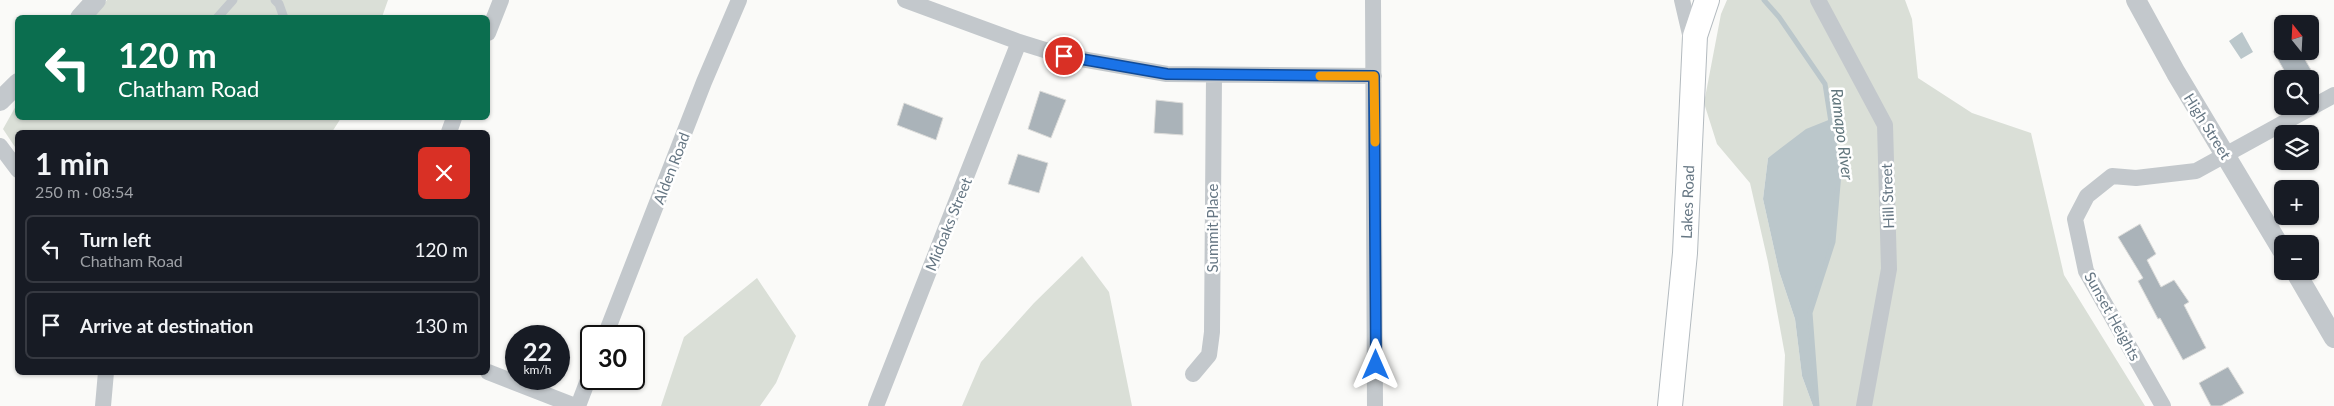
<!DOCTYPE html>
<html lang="en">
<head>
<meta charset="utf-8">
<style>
  body { margin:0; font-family:Lato,sans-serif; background:#242831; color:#f1f3f6; height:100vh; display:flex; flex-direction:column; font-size:19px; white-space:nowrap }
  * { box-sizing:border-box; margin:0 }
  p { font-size:16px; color:#9ea1a6 }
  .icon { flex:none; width:28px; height:28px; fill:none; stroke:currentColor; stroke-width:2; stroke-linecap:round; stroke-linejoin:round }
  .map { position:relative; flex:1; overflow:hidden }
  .sheet { position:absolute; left:15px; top:130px; width:475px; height:245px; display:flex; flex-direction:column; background:#171b24; border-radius:8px; box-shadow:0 1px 4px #0004 }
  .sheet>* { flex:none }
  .top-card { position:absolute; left:15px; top:15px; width:475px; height:105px; border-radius:8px; box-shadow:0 1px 4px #0004; background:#0b6e4f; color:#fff; overflow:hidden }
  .needle { width:32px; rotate:342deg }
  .buttons { position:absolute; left:2274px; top:15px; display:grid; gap:10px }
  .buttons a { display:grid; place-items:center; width:45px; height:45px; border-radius:8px; background:#171b24; box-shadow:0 1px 4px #0004; font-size:25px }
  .speed { position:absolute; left:505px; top:325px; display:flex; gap:10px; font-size:25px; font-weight:700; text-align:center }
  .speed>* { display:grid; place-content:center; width:65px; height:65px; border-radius:50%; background:#171b24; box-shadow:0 1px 4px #0004; line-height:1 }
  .speed small { font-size:12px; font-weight:400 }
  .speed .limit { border:2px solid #111; border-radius:8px; background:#fff; color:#111 }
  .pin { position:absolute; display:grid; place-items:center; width:42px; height:42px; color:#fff; margin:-21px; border:2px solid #fff; border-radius:50%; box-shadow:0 1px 5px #0007 }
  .me { position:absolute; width:55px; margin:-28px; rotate:0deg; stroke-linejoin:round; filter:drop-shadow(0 0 4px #0008) }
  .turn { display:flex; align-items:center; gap:18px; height:105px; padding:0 20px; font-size:22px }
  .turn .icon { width:65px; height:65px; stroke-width:2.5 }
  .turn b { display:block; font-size:35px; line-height:42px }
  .round { display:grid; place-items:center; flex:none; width:52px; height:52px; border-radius:8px; background:#242831 }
  .head { display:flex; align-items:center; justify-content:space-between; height:85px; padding:0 20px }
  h1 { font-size:30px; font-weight:700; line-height:38px }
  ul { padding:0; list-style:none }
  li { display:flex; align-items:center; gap:15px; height:68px; margin:0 10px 8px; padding:0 10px; border:2px solid #363941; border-radius:8px }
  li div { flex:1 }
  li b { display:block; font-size:19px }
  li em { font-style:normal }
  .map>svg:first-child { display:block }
</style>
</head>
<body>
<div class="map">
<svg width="2334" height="406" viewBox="0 0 2334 406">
  <rect width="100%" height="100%" fill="#fafaf8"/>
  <!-- green -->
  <path fill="#dadfd7" d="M107,0H388L382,17L91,18Z
    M1727,0H1905L1912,19L1918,78L1972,113L2031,133L2064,275L2145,406H1817L1810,313L1833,242L1839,173L1831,119L1768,158L1763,199L1779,271L1795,319L1802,376L1813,406H1783L1785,355L1768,262L1750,183L1717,144L1704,103L1721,14Z
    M17,104L18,118H341L332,132H18L17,150L3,129Z
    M1082,256L1109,292L1132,406H962L981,362L1034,303Z
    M757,278L796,336L776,383L760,406H661L684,337Z"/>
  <!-- water -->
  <path fill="#bbc7cb" d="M2242,32L2253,52L2241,59L2229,41Z
    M1831,119L1839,173L1833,242L1810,313L1817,406H1813L1802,376L1795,319L1779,271L1763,199L1768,158L1806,129Z"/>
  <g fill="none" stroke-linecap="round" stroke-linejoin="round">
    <!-- stream -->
    <path stroke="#bbc7cb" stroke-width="5" d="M1764,0L1779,17L1825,84L1839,173L1833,242L1810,313L1817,406"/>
  </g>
  <!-- building -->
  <path fill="#aab3b9" stroke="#dcdcda" d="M2273,51H2300L2314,75L2306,79H2289Z
    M1040,91L1066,100L1051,138L1028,129Z
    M1156,100L1183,103V135L1154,133Z
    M904,103L943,118L936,140L897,125Z
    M1018,154L1048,163L1039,193L1008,184Z
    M2140,224L2156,254L2147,260L2161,287L2174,280L2189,302L2184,305L2206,348L2183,360L2160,318L2158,319L2138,281L2143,278L2118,237Z
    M2228,367L2244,393L2221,406H2211L2199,383Z"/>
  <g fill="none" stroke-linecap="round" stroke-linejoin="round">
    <!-- secondary casing -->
    <g stroke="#b3babf" stroke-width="26">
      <path id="secondary" d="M1670,406L1685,253L1695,36L1707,0"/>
    </g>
    <!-- service -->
    <path stroke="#c3c8cc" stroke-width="9" d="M275,0L279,4L284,18
      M217,18L233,0"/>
    <!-- minor -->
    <path stroke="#c3c8cc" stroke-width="16" d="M905,0L1019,42L1064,56L1167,74L1374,76
      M1373,0L1375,406
      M1682,0L1692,43
      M1818,0L1885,125L1889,269L1864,406
      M488,33L501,0
      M449,132L454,118
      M0,146L18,170
      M605,336L704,82L739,0
      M488,372L575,406
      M1193,374L1209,355L1212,332L1214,76
      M103,406L106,372
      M578,406L591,372
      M876,406L1019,42
      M2163,406L2086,271L2075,219L2087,196L2112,176L2136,178L2196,171L2334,95"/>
    <!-- tertiary -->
    <path stroke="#c3c8cc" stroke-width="20" d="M2136,0L2176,73L2282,250
      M80,18L96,0
      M0,101L18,83
      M2295,271L2334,338"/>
    <!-- secondary -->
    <use href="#secondary" stroke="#fff" stroke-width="24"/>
  </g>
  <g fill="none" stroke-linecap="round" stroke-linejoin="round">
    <!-- route casing -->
    <g stroke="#114b97" stroke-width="12">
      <path id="route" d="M1064,56L1167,74L1374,76L1376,365"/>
    </g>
    <!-- route -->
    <use href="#route" stroke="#1a73e8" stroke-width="9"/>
    <!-- slow -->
    <path stroke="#f59e0b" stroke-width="9" d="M1320,76H1374L1375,142"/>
  </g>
  <g text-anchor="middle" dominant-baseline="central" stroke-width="5" stroke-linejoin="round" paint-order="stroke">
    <!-- street labels -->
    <g font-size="15" fill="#657683" stroke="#fff">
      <text transform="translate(2208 126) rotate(58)">High Street</text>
      <text transform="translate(671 168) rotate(-69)">Alden Road</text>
      <text transform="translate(1887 196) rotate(-92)">Hill Street</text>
      <text transform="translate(1687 202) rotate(-88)">Lakes Road</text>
      <text transform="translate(948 224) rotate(-68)">Midoaks Street</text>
      <text transform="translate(1212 228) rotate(-90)">Summit Place</text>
      <text transform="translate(2113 316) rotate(61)">Sunset Heights</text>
    </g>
    <!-- water labels -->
    <g font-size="16" font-style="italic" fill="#60757c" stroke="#fff">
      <text transform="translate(1843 134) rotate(83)">Ramapo River</text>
    </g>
  </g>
</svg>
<div class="buttons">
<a><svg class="needle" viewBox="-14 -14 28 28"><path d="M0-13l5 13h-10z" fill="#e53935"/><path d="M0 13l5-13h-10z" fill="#9ea1a6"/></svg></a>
<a><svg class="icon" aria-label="search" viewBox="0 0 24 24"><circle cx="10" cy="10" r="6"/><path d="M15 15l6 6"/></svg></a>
<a><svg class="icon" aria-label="layers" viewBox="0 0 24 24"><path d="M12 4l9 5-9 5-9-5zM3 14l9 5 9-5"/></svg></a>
<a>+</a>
<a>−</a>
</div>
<div class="speed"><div>22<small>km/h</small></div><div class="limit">30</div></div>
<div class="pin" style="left:1064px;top:56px;background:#d93025"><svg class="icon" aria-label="arrive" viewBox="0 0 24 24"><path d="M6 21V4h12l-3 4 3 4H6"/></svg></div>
<svg class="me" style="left:1376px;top:365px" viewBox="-20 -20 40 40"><path d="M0-17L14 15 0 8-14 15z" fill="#1a73e8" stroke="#fff" stroke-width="4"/></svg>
<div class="top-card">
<div class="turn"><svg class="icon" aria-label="left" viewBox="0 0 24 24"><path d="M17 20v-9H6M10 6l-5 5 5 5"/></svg><div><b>120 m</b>Chatham Road</div></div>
</div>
<section class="sheet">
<div class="head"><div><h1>1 min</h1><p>250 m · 08:54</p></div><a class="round" style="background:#d93025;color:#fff"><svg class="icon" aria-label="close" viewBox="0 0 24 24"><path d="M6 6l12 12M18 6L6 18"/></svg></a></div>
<ul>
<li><svg class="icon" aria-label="left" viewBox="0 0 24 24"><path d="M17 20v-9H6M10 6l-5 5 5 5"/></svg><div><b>Turn left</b><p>Chatham Road</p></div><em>120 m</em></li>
<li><svg class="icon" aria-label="arrive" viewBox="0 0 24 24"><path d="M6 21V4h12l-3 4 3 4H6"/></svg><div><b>Arrive at destination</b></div><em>130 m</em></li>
</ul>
</section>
</div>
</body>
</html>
